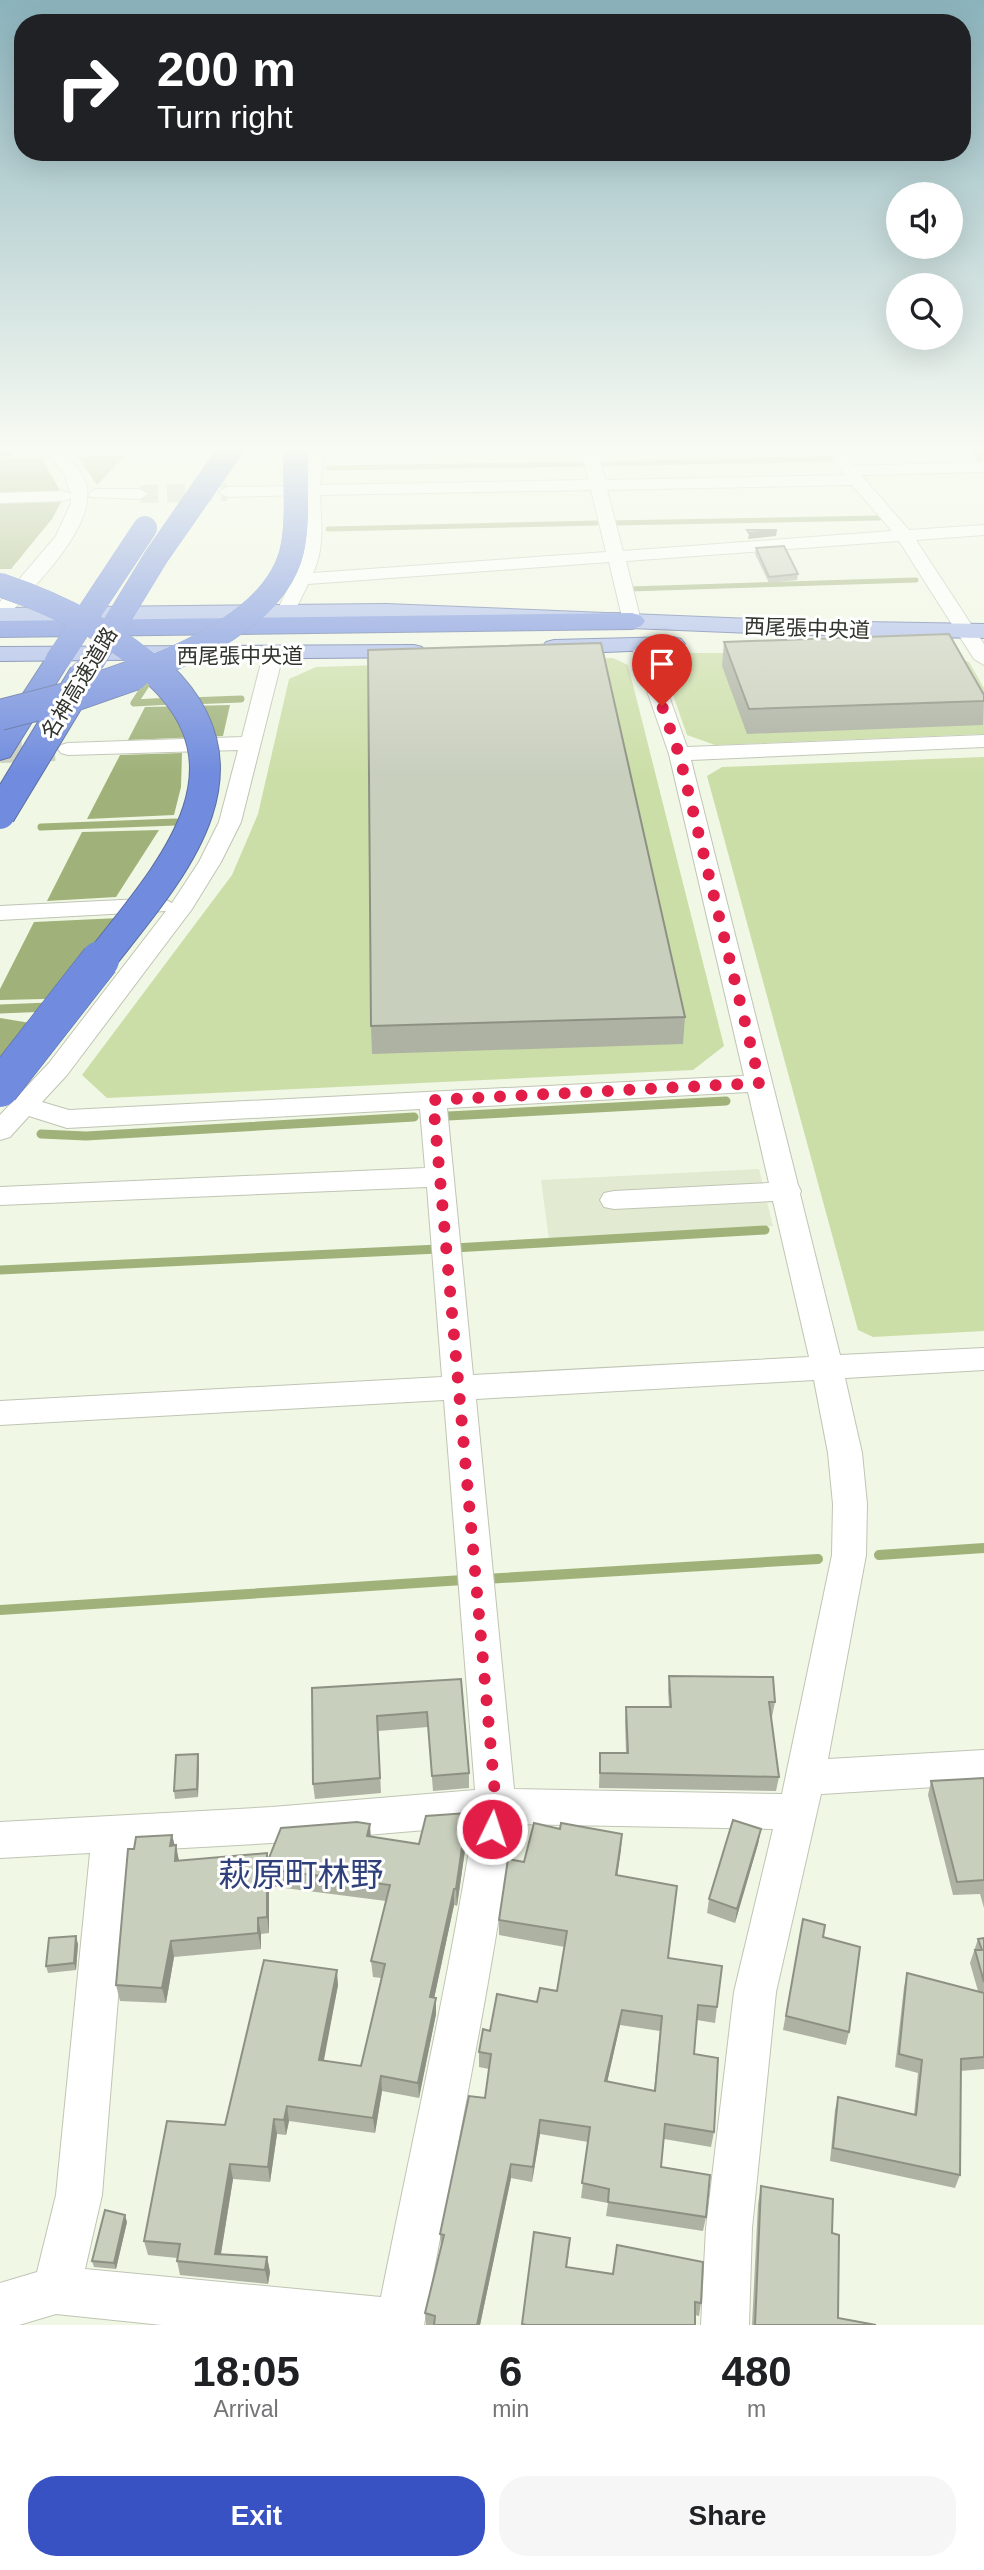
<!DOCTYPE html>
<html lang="en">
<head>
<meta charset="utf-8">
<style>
  body { margin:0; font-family:Helvetica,"Noto Sans JP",sans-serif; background:#f6f6f6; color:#202124; height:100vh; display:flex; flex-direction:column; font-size:26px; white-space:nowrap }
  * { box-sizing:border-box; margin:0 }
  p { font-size:23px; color:#757577 }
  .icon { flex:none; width:38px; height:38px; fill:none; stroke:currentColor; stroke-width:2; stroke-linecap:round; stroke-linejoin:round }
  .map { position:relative; height:2325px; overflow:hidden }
  .details { display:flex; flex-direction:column; background:#fff; flex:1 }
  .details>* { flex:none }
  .top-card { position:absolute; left:14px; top:14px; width:957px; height:147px; border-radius:28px; box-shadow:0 7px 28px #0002; background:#202124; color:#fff; overflow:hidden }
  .fabs { position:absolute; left:886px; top:182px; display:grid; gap:14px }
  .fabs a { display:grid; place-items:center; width:77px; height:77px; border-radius:50%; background:#fff; box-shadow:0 7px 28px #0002; font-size:35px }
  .pin { position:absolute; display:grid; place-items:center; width:60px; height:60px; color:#fff; margin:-72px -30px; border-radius:50% 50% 50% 0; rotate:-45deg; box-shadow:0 0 7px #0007 }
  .pin .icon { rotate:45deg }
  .me { position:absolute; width:77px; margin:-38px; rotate:4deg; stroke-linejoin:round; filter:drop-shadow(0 0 5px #0008) }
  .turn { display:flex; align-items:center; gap:24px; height:147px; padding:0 28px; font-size:32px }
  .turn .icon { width:91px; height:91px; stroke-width:2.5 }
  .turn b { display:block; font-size:49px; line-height:60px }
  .eta { display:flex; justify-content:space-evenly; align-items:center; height:119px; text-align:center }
  .eta b { font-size:42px; font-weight:700; line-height:49px }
  .action { display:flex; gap:14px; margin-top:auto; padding:14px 28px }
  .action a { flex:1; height:80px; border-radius:28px; background:#3852c4; color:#fff; font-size:28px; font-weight:700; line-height:80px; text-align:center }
  .action a+a { background:#f6f6f6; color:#202124 }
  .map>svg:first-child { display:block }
</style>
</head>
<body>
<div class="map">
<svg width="984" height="2325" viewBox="0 0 984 2325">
  <rect width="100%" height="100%" fill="#f0f7e4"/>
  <!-- built -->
  <path fill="#e2ebd2" d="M759,1169L773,1226L549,1240L541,1180Z"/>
  <!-- green -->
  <path fill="#ccdea8" d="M680,653H943L969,662L984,688V734L715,745L687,735L662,663Z
    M613,658L628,665L724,1046L693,1070L107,1098L82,1075L232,875L258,814L289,679L316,667Z
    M984,757V1331L873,1337L858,1330L707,776L722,767Z"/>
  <!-- water -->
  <path fill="#a0b27a" d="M125,456L97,485L78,457Z
    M0,458H41L61,492L0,494Z
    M53,499L61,502L52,519L11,569H0V500Z
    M230,705L223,736L128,740L145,707Z
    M182,753L181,787L174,815L87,819L120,755Z
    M159,830L116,897L47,901L82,832Z
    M119,918L87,998L0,1000V989L34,922Z
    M0,1018L55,1027L0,1074Z"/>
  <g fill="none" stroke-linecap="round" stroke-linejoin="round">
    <!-- stream-far3 -->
    <path stroke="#a0b27a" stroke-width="5" d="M973,449L983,464
      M597,464L833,459
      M328,468L587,464
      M612,523L879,518
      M328,529L597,523
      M629,589L916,580"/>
    <!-- stream-far2 -->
    <path stroke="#a0b27a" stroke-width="7" d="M148,682L134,703L171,701
      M189,701L241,699
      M41,827L176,822"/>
    <!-- stream-far1 -->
    <path stroke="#a0b27a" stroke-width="9" d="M0,1009L49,1007
      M448,1116L726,1101
      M41,1134L86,1136L414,1117
      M454,1248L765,1230
      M0,1270L438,1249"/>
    <!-- stream -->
    <path stroke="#a0b27a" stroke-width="10" d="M879,1555L984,1548
      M485,1579L818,1559
      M0,1610L463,1580"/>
    <!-- minor-tunnel-far1 -->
    <path stroke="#cad0bf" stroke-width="18" stroke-dasharray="18 9" stroke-linecap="butt" d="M140,494L227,492"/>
    <!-- minor-tunnel -->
    <path stroke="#cad0bf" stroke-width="22" stroke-dasharray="22 11" stroke-linecap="butt" d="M0,752L57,750"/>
    <!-- minor casing -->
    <g stroke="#bfc5b4" stroke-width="2">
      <path id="minor" d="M43,449H60C70,459 85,473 87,489C93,531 32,588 7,617L0,619V602L56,536L71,503V498L64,501L0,503V493L64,491L71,494L64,473Z
        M309,449H325L320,485L589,480L581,449H597L605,480L845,475L826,449H842L854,466L984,462V472L861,475L909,530L984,525V535L916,540L984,644V665L974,659L899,541L626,561L641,621L632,627L623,621L609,562L308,584L293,615H279L277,611L302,559L304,495L227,497L219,492L227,487L304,486ZM852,485L892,531L623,551L607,490ZM591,490L606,552L313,573C325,548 321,522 320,495Z
        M96,489H140L148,494L140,499L90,497L88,494Z
        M641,639L651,645L687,747L984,735V747L691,760L798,1185L801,1191L800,1194L840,1355L984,1348V1370L845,1378L862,1453L867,1504L866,1555L828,1759L984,1750V1784L821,1794L776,1992L752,2228L749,2325H701L706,2228L734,1992L773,1829L513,1824C490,1992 454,2158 424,2325H162L56,2314L19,2325H0V2283L37,2272L56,2195L90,1853L0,1858V1822L272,1807L475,1790L444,1400L0,1425V1401L442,1377L427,1187L0,1205V1187L425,1168L420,1109L67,1128L29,1116L10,1137L0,1140V1115L49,1063L166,911L0,920V906L162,898L172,903L199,862L219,822L238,750L68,755L61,753L58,749L61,745L68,743L242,737L263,655L273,649L283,655L241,822L221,862L192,909L67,1075L42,1102L69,1110L744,1076L669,754L631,645ZM748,1092L769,1183L614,1191L604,1193L600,1200L604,1207L614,1209L773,1201L809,1357L473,1375L447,1108ZM814,1380L828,1453L833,1504L832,1555L782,1794L514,1789L476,1399ZM473,1826C448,1984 412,2140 381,2297L85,2269L102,2195L130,1851L272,1843Z"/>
    </g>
    <!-- major casing -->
    <g stroke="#5b6da0" stroke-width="2">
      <path id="major" d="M386,604L801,621L984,624V638L801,635L386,618L0,622V608Z
        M673,637L681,639L685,644L681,649L554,654L546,652L542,647L546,642L554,640Z
        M414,645L422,647L426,652L422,657L0,661V647Z"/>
    </g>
    <!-- highway casing -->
    <g stroke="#5b6da0" stroke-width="2">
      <path id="highway" d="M0,449H14L11,454L0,456Z
        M632,613L641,616L645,621L641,626L632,629L0,637V621Z
        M57,653L66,655L70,661L10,757L0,760V729L48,655Z"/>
    </g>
    <!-- minor -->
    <use href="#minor" fill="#fff" fill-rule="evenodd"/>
    <!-- major -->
    <use href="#major" fill="#aabaeb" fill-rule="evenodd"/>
    <!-- highway -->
    <use href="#highway" fill="#718cde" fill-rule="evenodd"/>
    <!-- highway-bridge-far2 casing -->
    <g stroke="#5b6da0" stroke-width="24" stroke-linecap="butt">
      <path id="highway-bridge-far2" d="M0,585C60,605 116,633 162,677
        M57,661L145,528
        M83,677L156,557L231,449
        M129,677C187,654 276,618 292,550C299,517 294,482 296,449"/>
    </g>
    <!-- highway-bridge-far1 casing -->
    <g stroke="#5b6da0" stroke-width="32" stroke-linecap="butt">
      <path id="highway-bridge-far1" d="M0,715L74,696L134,675
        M0,814L84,675
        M99,962C166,876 263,774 160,675"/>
    </g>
    <!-- highway-bridge casing -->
    <g stroke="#5b6da0" stroke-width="39" stroke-linecap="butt">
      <path id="highway-bridge" d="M0,1088L100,960"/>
    </g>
    <!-- highway-bridge-far2 -->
    <use href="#highway-bridge-far2" stroke="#718cde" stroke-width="24"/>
    <!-- highway-bridge-far1 -->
    <use href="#highway-bridge-far1" stroke="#718cde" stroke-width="30"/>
    <!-- highway-bridge -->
    <use href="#highway-bridge" stroke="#718cde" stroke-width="38"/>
  </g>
  <!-- wall -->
  <path fill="#adb2a3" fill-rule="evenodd" d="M756,548L798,574L797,580L769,583L755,554Z
    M724,642L984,695L983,725L747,734L722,666Z
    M685,1017L683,1044L372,1054L371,1026Z
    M669,1676L775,1702L772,1717L771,1716L779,1777L776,1791L599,1788L600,1753H626L625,1721L626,1707H669L668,1690Z
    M461,1679L469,1773V1788L433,1791L428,1727L378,1731L381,1793L315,1799L313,1784L312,1688Z
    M199,1762L198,1797L175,1799L174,1791Z
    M984,1778V1908L980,1894L953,1895L928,1795L931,1781Z
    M467,1813L468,1829L457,1906L454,1905L434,1998H436V2014L419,2098L382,2091L375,2133L289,2121L286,2135L277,2134L270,2182L233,2179L221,2254L267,2257L270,2272L268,2284L180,2275L177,2261V2258L148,2255L144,2241L225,2125L338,1985L323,2061L361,2066L381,1978L373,1977L371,1961L386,1901L269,1886V1933L261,1934V1949L174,1957L166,2003L120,2001L116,1985L134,1849L172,1835L179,1861L268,1860L371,1837L419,1844Z
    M560,1829L622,1834L617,1875L668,1958L717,2007L715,2023L697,2020L694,2054L714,2132L711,2147L664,2139L661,2167L706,2217L703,2231L606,2216L608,2203L581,2198L588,2142L540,2134L532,2182L511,2178L480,2325H426L425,2313L441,2247L440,2234L485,2098L489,2069L479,2067V2052L490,2031L557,1991L565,1947L499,1935V1920L524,1862ZM620,2025L660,2031L654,2091L607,2082Z
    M761,1829L758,1844L735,1923L707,1913L709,1899Z
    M803,1919L823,1937L849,2032L846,2045L783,2030Z
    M984,1938V2069L960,2071V2175L955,2188L830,2161L835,2110L838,2097L914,2115L918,2073L895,2067L904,1987L907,1973L978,1991L970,1963L978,1939Z
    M78,1944L76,1970L48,1973L46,1966Z
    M761,2186L832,2233L838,2318L876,2325H752L758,2204Z
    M127,2222L116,2269L94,2267L92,2261Z
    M534,2232L569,2251L567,2267L701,2303L699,2316L695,2315V2325H522Z"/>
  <!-- shaded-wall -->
  <path fill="#8d9184" d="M777,530L776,536L748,539L749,533Z
    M198,1754L199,1762L198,1797L197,1789Z
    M467,1813L468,1829L457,1906L456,1889Z
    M370,1824L371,1840L367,1836Z
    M761,1829L758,1844L735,1923L737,1909Z
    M622,1834L621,1850L615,1891L616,1875Z
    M172,1835L176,1851V1845L179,1861L173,1862L170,1846Z
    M267,1869L269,1886V1933L267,1917Z
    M454,1889V1905L431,2013L430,1997Z
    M258,1918L261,1934V1949L258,1933Z
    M76,1936L78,1944L76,1970L74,1963Z
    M171,1941L174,1957L166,2003L162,1988Z
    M337,1970L338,1985L321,2076L319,2060Z
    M436,1998V2014L419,2098L418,2083Z
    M622,2010L620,2025L604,2096L605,2081Z
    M381,2076L382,2091L375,2133L373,2118Z
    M287,2106L289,2121L286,2135L284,2120Z
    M274,2119L277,2134L270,2182L268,2167Z
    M540,2120V2134L532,2182L533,2167Z
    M230,2164L233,2179L219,2265L215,2254Z
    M511,2164V2178L480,2325H477Z
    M125,2215L127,2222L116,2269L114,2263Z
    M267,2257L270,2272L268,2284L265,2270Z"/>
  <!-- building -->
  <path fill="#c9cfbd" stroke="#8d9184" stroke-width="2" fill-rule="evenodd" d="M747,530H777L749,533Z
    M784,546L798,574L769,577L756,548Z
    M949,634L984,695V701L749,709L724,642Z
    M601,643L685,1017L371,1026L368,650Z
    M669,1676L773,1677L775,1702H769L779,1777L600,1773V1753H628L626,1707H671Z
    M461,1679L469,1773L432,1776L427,1712L377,1716L380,1778L313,1784L312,1688Z
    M198,1754L197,1789L174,1791L176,1755Z
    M984,1778V1880L957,1882L931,1781Z
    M467,1813L456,1889H454L430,1997L436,1998L418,2083L381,2076L373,2118L287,2106L284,2120L274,2119L268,2167L230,2164L215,2254L267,2257L265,2270L177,2261L180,2244L144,2241L167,2121L225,2125L264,1960L337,1970L319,2060L361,2066L385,1964L371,1961L390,1885L267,1869V1917L258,1918V1933L171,1941L162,1988L116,1985L128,1849H134L136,1837L172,1835L170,1846L176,1845L175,1861L267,1853V1863L281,1828L357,1822L370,1824L367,1836L419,1844L426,1816Z
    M733,1820L761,1829L737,1909L709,1899Z
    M534,1823L560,1829L561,1823L622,1834L616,1875L677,1886L668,1958L722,1966L717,2007L698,2005L694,2054L718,2058L714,2132L665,2124L661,2167L710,2175L706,2217L608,2202L609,2189L582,2183L590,2127L540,2120L533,2167L511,2164L477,2325H434L435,2316L425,2313L444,2235L440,2234L469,2096L485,2098L491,2054L479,2052L483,2029L490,2031L497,1994L537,2002L540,1988L557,1991L567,1931L499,1920L508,1859L524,1862ZM622,2010L662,2016L655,2091L605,2081Z
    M803,1919L825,1925L823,1937L860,1947L849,2032L786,2016Z
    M76,1936L74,1963L46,1966L49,1938Z
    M984,1938V1982L975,1950H982L978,1939Z
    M907,1973L984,1993V2057L961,2059L960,2175L833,2148L838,2097L916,2115L922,2060L899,2054Z
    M761,2186L833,2199L832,2233L839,2235L838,2318L876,2325H755Z
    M105,2210L125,2215L114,2263L92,2261Z
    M534,2232L570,2238L566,2267L613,2274L617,2245L703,2262L701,2303L695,2302V2325H527L522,2324Z"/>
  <!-- sky -->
  <linearGradient id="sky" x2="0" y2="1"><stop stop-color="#8bb3bc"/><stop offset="0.58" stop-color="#f8fbf3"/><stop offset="1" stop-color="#f8fbf3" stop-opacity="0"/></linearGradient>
  <rect width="984" height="774" fill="url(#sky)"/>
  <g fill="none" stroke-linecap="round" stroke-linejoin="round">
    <!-- route -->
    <path stroke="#e11d48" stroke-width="12" stroke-dasharray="0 21.6" d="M492,1829L496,1806L433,1100L760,1083L679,754L662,706"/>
  </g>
  <g text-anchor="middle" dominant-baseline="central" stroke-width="6" stroke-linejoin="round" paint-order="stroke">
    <!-- far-street labels -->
    <g font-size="21" fill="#31342d" stroke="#fff">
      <text transform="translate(807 628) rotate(2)">西尾張中央道</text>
      <text x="240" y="655">西尾張中央道</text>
      <text transform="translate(79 683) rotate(-59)">名神高速道路</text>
    </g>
    <!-- near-quarter labels -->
    <g font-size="33" fill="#2f407a" stroke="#fff">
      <text x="301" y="1874">萩原町林野</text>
    </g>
  </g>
</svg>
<div class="fabs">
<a><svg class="icon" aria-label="sound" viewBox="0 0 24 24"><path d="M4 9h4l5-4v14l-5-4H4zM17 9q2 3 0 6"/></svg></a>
<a><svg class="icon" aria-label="search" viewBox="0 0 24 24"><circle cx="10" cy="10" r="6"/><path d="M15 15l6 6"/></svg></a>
</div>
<div class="pin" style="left:662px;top:706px;background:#d93025"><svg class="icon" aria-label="arrive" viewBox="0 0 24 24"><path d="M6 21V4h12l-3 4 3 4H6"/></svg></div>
<svg class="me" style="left:492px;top:1829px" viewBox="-20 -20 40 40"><circle r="17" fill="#e11d48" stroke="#fff" stroke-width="3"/><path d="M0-11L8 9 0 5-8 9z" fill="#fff"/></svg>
<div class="top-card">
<div class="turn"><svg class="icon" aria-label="right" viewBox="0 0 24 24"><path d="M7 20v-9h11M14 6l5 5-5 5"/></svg><div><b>200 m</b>Turn right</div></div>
</div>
</div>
<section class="details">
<div class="eta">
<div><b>18:05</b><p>Arrival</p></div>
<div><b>6</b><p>min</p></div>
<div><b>480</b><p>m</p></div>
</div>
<div class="action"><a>Exit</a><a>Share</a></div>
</section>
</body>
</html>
